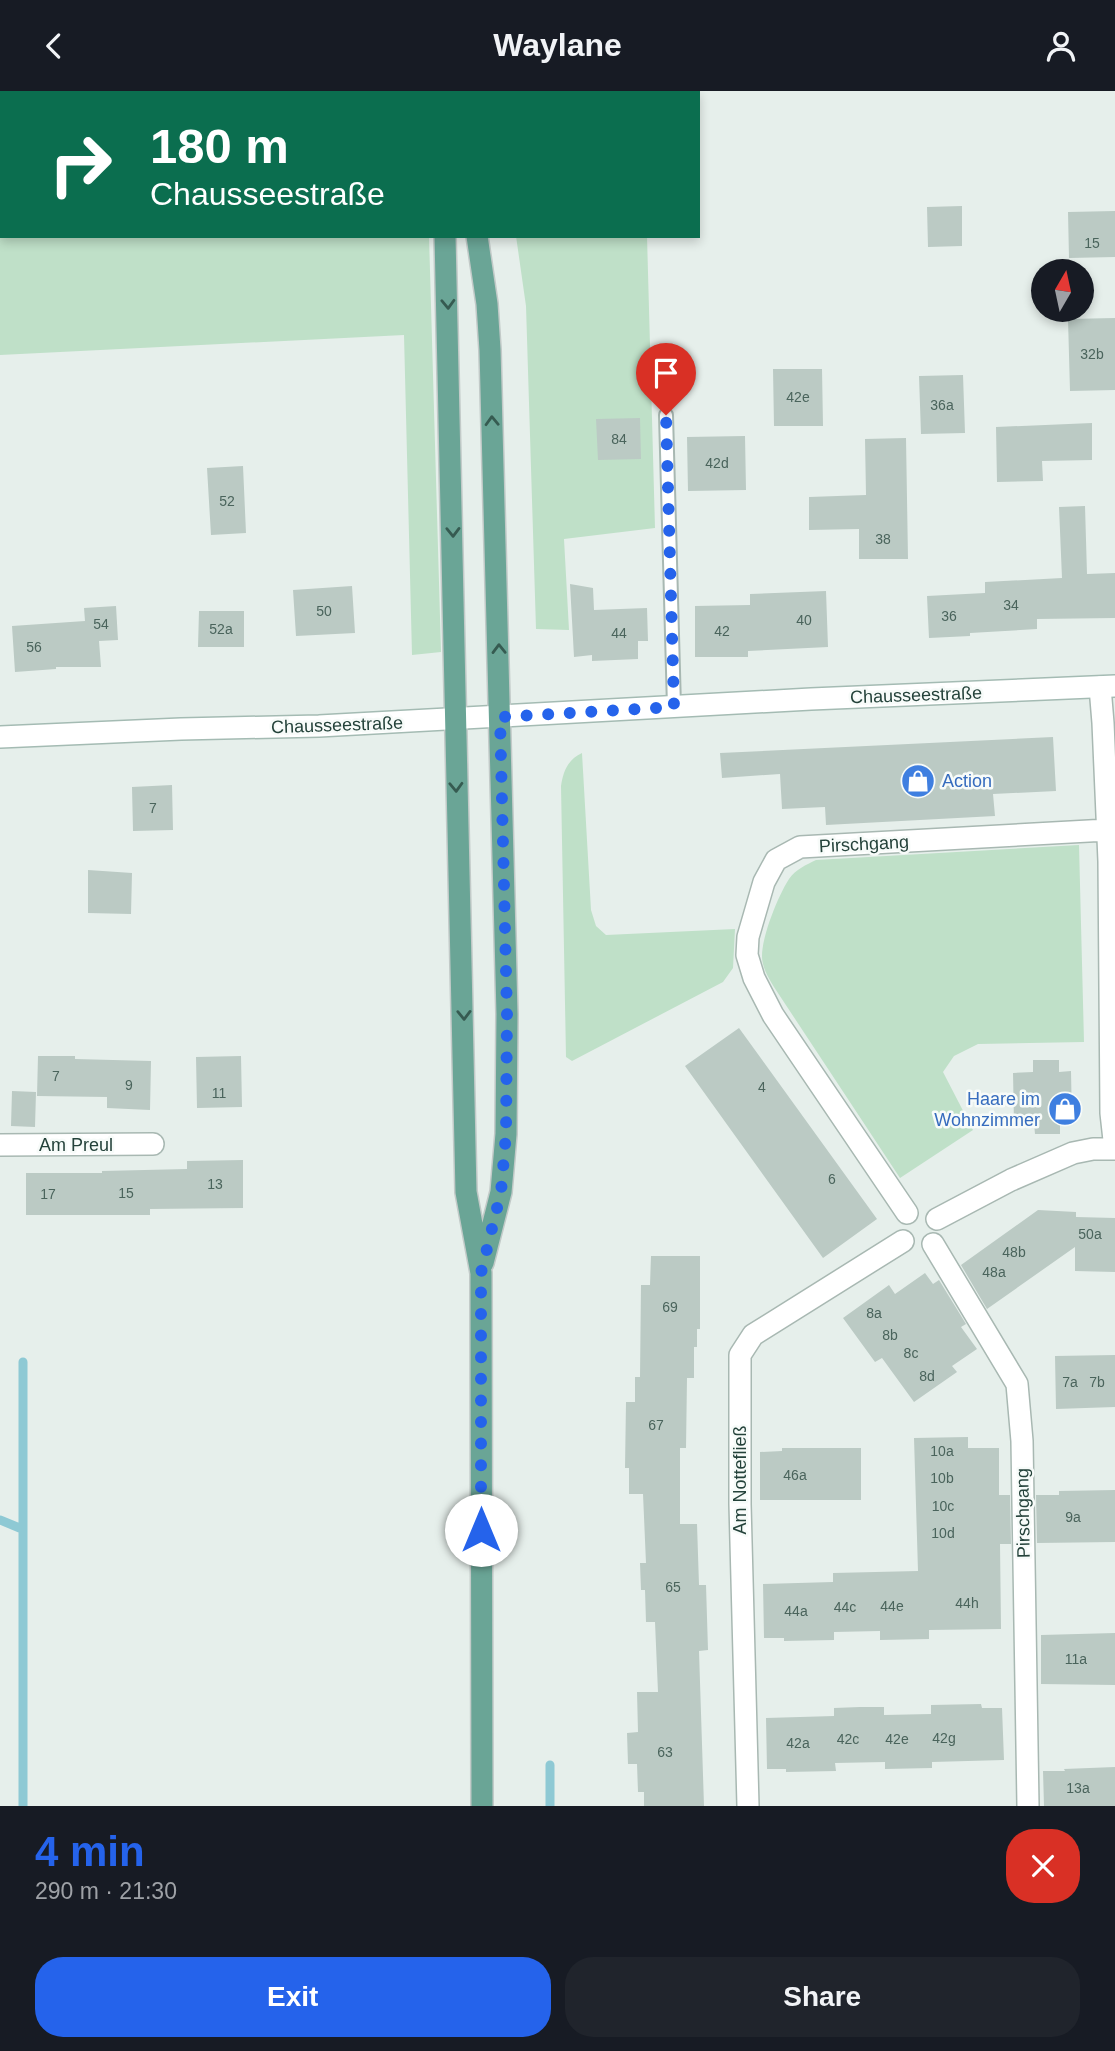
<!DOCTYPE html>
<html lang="en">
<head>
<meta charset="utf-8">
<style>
  body { margin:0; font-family:Helvetica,sans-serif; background:#20242c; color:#f1f3f6; height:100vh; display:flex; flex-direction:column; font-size:26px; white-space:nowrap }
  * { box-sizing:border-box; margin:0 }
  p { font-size:23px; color:#9ea1a6 }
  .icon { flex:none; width:38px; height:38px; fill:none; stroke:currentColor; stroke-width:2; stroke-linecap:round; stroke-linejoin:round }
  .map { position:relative; height:1715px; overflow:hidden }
  .panel { display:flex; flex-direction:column; background:#171b24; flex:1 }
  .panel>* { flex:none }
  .banner { position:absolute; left:0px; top:0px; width:700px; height:147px; box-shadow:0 4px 10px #0003; background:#0b6e4f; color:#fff; overflow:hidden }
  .needle { width:46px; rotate:9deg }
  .tools { position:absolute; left:1031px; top:168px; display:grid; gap:14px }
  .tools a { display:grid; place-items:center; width:63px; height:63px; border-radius:50%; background:#171b24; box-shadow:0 4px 10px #0003; font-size:35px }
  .pin { position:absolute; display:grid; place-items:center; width:60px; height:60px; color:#fff; margin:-72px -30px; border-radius:50% 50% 50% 0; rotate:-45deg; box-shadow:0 0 7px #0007 }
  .pin .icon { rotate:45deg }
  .me { position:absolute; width:77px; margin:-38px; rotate:0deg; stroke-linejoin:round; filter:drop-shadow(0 0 5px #0008) }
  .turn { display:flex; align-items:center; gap:24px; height:147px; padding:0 35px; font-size:32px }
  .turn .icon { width:91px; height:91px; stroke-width:2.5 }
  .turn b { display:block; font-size:49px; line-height:60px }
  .round { display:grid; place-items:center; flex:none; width:74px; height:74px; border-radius:28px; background:#20242c }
  .summary { display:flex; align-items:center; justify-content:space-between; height:119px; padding:0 35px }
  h1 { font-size:42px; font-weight:700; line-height:52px; color:#2563eb }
  .button { display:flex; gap:14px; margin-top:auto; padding:14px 35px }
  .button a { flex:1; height:80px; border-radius:28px; background:#2563eb; color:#fff; font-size:28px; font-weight:700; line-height:80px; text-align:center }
  .button a+a { background:#20242c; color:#f1f3f6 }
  header { display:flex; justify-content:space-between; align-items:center; height:91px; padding:0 35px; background:#171b24; font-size:32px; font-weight:700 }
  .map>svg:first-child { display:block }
</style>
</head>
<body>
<header><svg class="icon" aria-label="back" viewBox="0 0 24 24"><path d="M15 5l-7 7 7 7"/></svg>Waylane<svg class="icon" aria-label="person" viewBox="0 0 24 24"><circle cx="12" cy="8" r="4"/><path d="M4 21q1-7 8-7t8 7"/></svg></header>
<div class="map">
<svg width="1115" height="1715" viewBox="0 0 1115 1715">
  <rect width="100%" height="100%" fill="#e6efeb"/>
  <!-- green -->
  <path fill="#bfe0c8" d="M0,0H424V2H2V145H429L441,561L412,564L404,244L0,264Z
    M516,145H647L655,437L564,448L569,539L536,538L526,215Z
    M582,662L591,819L596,835L606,844L735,838L733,877L723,891L572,970L566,966L561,695C563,681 568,668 582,662Z
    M1079,754L1084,951L978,953L954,965L943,981L973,1039L900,1087L774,896C768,886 762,876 762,865C762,845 778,805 789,788C796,778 806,774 816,769Z"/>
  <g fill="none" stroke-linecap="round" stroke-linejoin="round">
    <!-- stream -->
    <path stroke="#8ec9d4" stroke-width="9" d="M23,1271V1715
      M0,1429L22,1438
      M550,1715V1674"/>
  </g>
  <!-- building -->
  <path fill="#bbcac4" d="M962,115V155L928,156L927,116Z
    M1115,120V166L1069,167L1068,121Z
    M1115,227V299L1070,300L1068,228Z
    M773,278H822L823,335H774Z
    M963,284L965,342L921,343L919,285Z
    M640,327L641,368L598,369L596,328Z
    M1092,332V369L1042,370L1043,390L997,391L996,336Z
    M745,345L746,399L688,400L687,346Z
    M906,347L908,468H859V438L809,439V406L866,404L865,348Z
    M243,375L246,442L211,444L207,377Z
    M1085,415L1087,483L1115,482V527L1037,528V538L970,542V545L929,547L927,505L985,502V491L1062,487L1059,416Z
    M570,493L593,497L594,519L647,517L648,550H638V568L592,570V564L574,566Z
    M352,495L355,542L296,545L293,499Z
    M826,500L828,556L748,560V566H695V515L750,514V503Z
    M116,515L118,549L99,550L101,576H56V578L15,581L12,535L85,530L84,517Z
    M199,520H244V556H198Z
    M1053,646L1056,700L993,703L995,725L826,734L825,716L782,718L780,683L722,687L720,662Z
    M172,694L173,739L133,740L132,696Z
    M88,779L132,782L131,823L88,822Z
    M739,937L877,1128L823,1167L685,975Z
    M38,965H75V968L151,970L150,1019L107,1017V1006L37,1005Z
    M241,965L242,1016L197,1017L196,966Z
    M1033,969H1059V981L1071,980L1072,1031L1060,1032V1043H1035L1034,1032H1014L1013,982L1033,981Z
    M12,1000L36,1001L35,1036L11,1035Z
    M243,1069V1117L150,1118V1124H26V1082H102V1080L187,1078V1070Z
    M1038,1119L1076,1121V1126L1115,1127V1181L1075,1180V1156L987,1218L961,1174Z
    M651,1165H700V1238H697V1256H694V1287H687L686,1357H680V1433H697L699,1494H706L708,1559L699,1560L704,1715H644V1701H638L637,1673H628L627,1642L638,1641L637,1601H658L655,1531H646L645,1499H641L640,1472H646L643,1403H629V1377H625L626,1311H635V1286H640L641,1194H650Z
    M925,1182L933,1193L939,1189L966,1233L961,1236L977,1258L952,1275L957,1281L914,1311L882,1267L875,1271L843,1227L889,1194L895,1203Z
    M1115,1264V1316L1056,1318L1055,1265Z
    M968,1346V1357H999V1404H1010L1011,1453H1000L1001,1538L929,1539V1548L880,1549V1540L834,1541V1549L784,1550V1547H764L763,1493L833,1491V1482L918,1480L914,1347Z
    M782,1357H861V1409H760V1361L782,1360Z
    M1115,1399V1451L1037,1452L1036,1404H1059V1400Z
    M1115,1542V1594L1041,1593V1544Z
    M981,1613L982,1617H1002L1004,1669L932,1671V1677L885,1678V1671L835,1672L836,1680L786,1681V1678H767L766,1627L834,1625V1617L860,1616H884V1624L931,1623V1614Z
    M1115,1676V1715H1044L1043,1680H1065L1064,1678Z"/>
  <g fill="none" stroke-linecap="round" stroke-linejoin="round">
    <!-- lane casing -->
    <g stroke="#a8b8b2" stroke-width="16">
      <path id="lane" d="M666,324L674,616"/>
    </g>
    <!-- street casing -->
    <g stroke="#a8b8b2" stroke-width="24">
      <path id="street" d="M1100,596L1103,632L1109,770L1111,1022L1115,1058
        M0,1054L153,1053
        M907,1122L773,924L754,887L747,864L748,846L764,791L776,769L800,756L1107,739
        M937,1128L1011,1089L1073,1062L1093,1058H1115
        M933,1153L1017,1293L1022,1350L1028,1715
        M748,1715L740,1413V1264L753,1244L903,1150"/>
    </g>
    <!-- secondary casing -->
    <g stroke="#a4bbb3" stroke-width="24">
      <path id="secondary" d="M0,646L181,638L319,635L811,608L1115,595"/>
    </g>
    <!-- primary casing -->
    <g stroke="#c2cac8" stroke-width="24">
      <path id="primary" d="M452,0V2
        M445,145L466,1101L481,1182L482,1715
        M477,145L487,213L490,259L507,923L506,1043L501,1101L483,1172"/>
    </g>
    <!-- lane -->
    <use href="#lane" stroke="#fff" stroke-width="12"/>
    <!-- street -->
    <use href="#street" stroke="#fff" stroke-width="21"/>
    <!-- secondary -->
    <use href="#secondary" stroke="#fff" stroke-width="21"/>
    <!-- primary -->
    <use href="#primary" stroke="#6aa596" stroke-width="21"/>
  </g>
  <!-- one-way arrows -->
  <defs><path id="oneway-chevron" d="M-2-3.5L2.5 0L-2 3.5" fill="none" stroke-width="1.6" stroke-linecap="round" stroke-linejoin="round" transform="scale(1.75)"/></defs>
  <g stroke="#365b51">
    <use href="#oneway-chevron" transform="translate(448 213) rotate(88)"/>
    <use href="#oneway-chevron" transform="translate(492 330) rotate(-92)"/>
    <use href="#oneway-chevron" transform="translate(453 441) rotate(89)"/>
    <use href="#oneway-chevron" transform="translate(499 558) rotate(-91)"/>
    <use href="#oneway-chevron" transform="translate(456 696) rotate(88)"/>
    <use href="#oneway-chevron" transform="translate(464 924) rotate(89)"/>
  </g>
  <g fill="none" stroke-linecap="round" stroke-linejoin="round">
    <!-- route -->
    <path stroke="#2563eb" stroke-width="12" stroke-dasharray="0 21.6" d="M481,1439V1182L501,1101L506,1043L507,923L500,626L674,616L666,324"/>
  </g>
  <!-- icons -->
  <defs>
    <g id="shop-disc" transform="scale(1.75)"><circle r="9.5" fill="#3f7fe0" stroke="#f7fbf9"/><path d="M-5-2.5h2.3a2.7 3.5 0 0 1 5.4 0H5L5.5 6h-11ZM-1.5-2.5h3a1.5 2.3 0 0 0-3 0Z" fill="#fff"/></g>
  </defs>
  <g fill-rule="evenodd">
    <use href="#shop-disc" x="918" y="690"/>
    <use href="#shop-disc" x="1065" y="1018"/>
  </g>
  <g text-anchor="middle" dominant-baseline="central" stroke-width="5" stroke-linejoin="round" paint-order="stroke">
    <!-- number labels -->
    <g font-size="14" fill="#4a645c">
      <text x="1092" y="152">15</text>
      <text x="1092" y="263">32b</text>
      <text x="798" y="306">42e</text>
      <text x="942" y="314">36a</text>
      <text x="619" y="348">84</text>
      <text x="717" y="372">42d</text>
      <text x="227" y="410">52</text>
      <text x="883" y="448">38</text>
      <text x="1011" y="514">34</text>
      <text x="324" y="520">50</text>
      <text x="949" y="525">36</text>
      <text x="804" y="529">40</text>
      <text x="101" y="533">54</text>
      <text x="221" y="538">52a</text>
      <text x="722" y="540">42</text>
      <text x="619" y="542">44</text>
      <text x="34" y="556">56</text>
      <text x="153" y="717">7</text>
      <text x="56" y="985">7</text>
      <text x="129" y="994">9</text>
      <text x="762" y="996">4</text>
      <text x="219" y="1002">11</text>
      <text x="832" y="1088">6</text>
      <text x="215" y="1093">13</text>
      <text x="126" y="1102">15</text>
      <text x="48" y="1103">17</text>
      <text x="1090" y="1143">50a</text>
      <text x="1014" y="1161">48b</text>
      <text x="994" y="1181">48a</text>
      <text x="670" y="1216">69</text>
      <text x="874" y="1222">8a</text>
      <text x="890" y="1244">8b</text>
      <text x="911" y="1262">8c</text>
      <text x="927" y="1285">8d</text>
      <text x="1070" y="1291">7a</text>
      <text x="1097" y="1291">7b</text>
      <text x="656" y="1334">67</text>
      <text x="942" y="1360">10a</text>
      <text x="795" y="1384">46a</text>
      <text x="942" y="1387">10b</text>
      <text x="943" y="1415">10c</text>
      <text x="1073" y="1426">9a</text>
      <text x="943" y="1442">10d</text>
      <text x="673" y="1496">65</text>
      <text x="967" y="1512">44h</text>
      <text x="892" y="1515">44e</text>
      <text x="845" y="1516">44c</text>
      <text x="796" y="1520">44a</text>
      <text x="1076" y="1568">11a</text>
      <text x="944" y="1647">42g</text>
      <text x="848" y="1648">42c</text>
      <text x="897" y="1648">42e</text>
      <text x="798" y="1652">42a</text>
      <text x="665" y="1661">63</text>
      <text x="1078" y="1697">13a</text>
    </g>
    <!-- street labels -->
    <g font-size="18" fill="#24423a" stroke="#f7fbf9">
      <text transform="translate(916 604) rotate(-2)">Chausseestraße</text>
      <text transform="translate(337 634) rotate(-2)">Chausseestraße</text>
      <text transform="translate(864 753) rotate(-3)">Pirschgang</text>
      <text x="76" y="1054">Am Preul</text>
      <text transform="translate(740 1389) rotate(-90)">Am Nottefließ</text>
      <text transform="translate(1023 1422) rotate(-91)">Pirschgang</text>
    </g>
    <!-- shop labels -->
    <g font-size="18" fill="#366cbe" stroke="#f7fbf9" text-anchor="start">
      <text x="942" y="690">Action</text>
      <text x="1040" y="1008" text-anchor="end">Haare im<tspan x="1040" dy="21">Wohnzimmer</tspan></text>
    </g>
  </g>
</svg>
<div class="tools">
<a><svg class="needle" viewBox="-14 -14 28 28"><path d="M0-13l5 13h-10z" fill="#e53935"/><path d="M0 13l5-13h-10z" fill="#9ea1a6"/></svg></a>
</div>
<div class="pin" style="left:666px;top:324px;background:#d93025"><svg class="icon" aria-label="arrive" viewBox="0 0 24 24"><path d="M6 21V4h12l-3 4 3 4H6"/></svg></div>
<svg class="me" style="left:481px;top:1439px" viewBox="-20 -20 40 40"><circle r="19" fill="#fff"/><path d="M0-13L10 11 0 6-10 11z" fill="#2563eb"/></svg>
<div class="banner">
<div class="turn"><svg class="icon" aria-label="right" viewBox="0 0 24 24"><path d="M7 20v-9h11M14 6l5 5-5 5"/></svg><div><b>180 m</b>Chausseestraße</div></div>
</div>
</div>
<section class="panel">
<div class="summary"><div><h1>4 min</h1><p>290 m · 21:30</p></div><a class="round" style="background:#d93025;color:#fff"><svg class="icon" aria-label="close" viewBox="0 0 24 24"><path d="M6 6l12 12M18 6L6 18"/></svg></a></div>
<div class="button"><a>Exit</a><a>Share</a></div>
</section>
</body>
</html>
